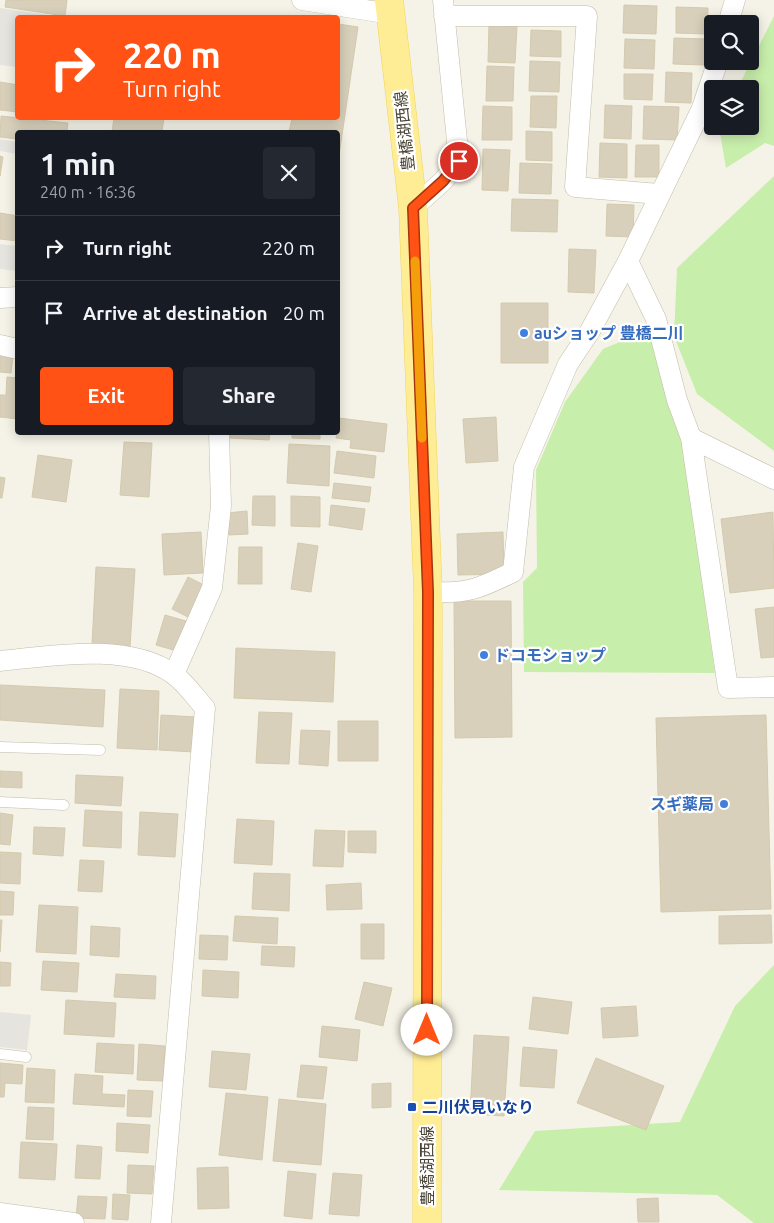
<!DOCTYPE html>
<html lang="en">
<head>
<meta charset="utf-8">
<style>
  body { margin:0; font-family:Ubuntu,"Noto Sans JP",sans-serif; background:#242831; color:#f1f3f6; height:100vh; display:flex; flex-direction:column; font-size:19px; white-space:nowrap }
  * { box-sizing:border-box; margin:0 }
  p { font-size:16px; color:#9ea1a6 }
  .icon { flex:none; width:28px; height:28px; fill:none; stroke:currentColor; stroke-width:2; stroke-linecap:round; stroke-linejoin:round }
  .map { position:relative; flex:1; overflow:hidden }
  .side { position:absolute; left:15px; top:130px; width:325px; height:305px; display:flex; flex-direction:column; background:#171b24; border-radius:5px; box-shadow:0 2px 12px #0003 }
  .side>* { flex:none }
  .top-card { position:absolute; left:15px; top:15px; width:325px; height:105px; border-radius:5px; box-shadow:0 2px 12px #0003; background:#ff5214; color:#fff; overflow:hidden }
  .tools { position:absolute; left:704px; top:15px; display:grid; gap:10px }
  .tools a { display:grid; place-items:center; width:55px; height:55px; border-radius:5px; background:#171b24; box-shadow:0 2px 12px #0003; font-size:25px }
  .pin { position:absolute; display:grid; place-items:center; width:42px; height:42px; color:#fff; margin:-21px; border:2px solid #fff; border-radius:50%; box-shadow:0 1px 5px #0007 }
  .me { position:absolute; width:55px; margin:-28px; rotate:0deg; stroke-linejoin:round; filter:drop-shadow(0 0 4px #0008) }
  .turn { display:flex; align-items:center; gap:18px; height:105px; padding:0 25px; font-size:22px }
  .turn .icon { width:65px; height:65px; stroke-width:2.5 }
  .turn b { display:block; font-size:35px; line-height:42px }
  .round { display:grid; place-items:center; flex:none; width:52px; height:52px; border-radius:5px; background:#242831 }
  .overview { display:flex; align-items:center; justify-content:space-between; height:85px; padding:0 25px }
  h1 { font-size:30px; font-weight:600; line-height:38px }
  .cta { display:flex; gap:10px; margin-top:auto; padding:10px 25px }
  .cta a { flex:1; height:58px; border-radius:5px; background:#ff5214; color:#fff; font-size:20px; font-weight:600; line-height:58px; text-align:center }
  .cta a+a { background:#242831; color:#f1f3f6 }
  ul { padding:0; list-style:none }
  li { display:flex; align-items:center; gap:15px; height:65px; padding:0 25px; border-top:1px solid #363941 }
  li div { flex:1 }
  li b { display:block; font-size:19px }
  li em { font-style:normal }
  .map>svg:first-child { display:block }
</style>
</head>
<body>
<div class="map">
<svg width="774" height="1223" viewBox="0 0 774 1223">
  <rect width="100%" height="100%" fill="#f5f3e7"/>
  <!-- green -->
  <path fill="#c8eeab" d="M774,16V146L765,143L726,168L720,133L722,126H750V89H737Z
    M774,176V451L697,394L674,336L677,268Z
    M648,330L680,427L715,673L524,672L523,582L537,568L536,470L565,402L603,349Z
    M774,965V1223H754L717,1195L499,1190L535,1131L680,1122L735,1006Z"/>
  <!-- parking -->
  <path fill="#e6e4df" d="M0,8L63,17L18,18L17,67L0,65Z
    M0,139L17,142V154L0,151Z
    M0,244L17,246V271L0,269Z
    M0,1012L31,1015L27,1050L0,1047Z"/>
  <!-- building -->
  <path fill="#d8d0bb" stroke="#d4c9ad" d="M6,0H67L65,16L5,7Z
    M624,5L657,6L656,34L623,33Z
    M676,7L708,8L707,34L676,33Z
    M338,24L358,27L338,162V132H289L292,118H338Z
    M489,25L517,26L515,63L488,62Z
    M531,30L561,31V57L530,56Z
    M674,38L707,39L706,65L673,64Z
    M625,39L655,40L654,69L624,68Z
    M530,61L560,62L559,92L529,91Z
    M487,66L514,67L513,101H486Z
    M666,72L692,73L691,103L665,102Z
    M624,74H653L652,100L624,99Z
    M0,82L18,85V112L0,110Z
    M531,96H557L556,128L530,127Z
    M605,105L632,106L631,139L604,138Z
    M483,106L512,107V140H482Z
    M644,106L679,107L677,140L643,139Z
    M1,116L68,123L67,132H18V139L0,137Z
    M114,118H164L162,132H112Z
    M526,131L552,132V161L526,160Z
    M600,143L627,144V178L599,177Z
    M636,145H659V177H635Z
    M483,149L510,150L508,191L482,190Z
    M0,156L3,157L0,176Z
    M520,163L552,164L551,194L519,193Z
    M512,199L558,200L557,232L511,231Z
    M607,204L634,205L633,237L606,236Z
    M0,213L18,216V241L0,239Z
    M569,249L596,250L594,293L568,292Z
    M501,303H548V363H501Z
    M0,353L13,355L11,373L0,372Z
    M7,377L18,378V419L0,417V395H6Z
    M496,417L498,461L466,463L463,419Z
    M339,418L387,424L384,452L350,448L351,440L336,438Z
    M122,432H156V434Z
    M230,432H270L269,440L230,438Z
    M292,432H320V439L292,438Z
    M124,442L152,443L149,497L120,495Z
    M289,444L330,446L329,486L287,483Z
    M337,451L376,456L374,478L334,473Z
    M38,455L72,460L66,502L32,497Z
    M0,477L5,478L2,498H0Z
    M334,483L371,487L369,502L332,498Z
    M253,496H275V526L252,525Z
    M291,496L320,497V527L291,526Z
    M331,505L365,509L362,530L329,525Z
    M247,511L248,534L229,535L227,513Z
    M773,512L774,588L730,593L721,519Z
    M201,532L203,573L164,575L162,534Z
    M503,532L504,574L458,575L457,534Z
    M298,543L318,546L311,592L291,589Z
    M239,547H262V584H238Z
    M96,567L135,569L130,647L92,645Z
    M188,577L206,586L190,618L172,609Z
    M454,601H511L512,737L455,738Z
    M774,607V657L761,658L755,609Z
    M165,615L186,621L177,651L156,645Z
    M236,648L335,652L333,702L234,698Z
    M0,685L105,690L103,727L0,720Z
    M120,689L159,691L157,750L117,748Z
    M259,712L292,713L289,764L256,763Z
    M161,715L196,717L194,752L159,750Z
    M766,715L771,909L661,912L656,718Z
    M338,721H378V761H338Z
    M301,730L330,731L328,766L299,764Z
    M0,771L22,772V788L0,787Z
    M76,775L123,777L121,806L75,803Z
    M85,810L122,812L121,848L83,846Z
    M140,812L178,814L175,857L138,855Z
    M0,813L13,815L10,845L0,844Z
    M237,819L274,821L272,865L234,863Z
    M34,827L65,828L63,856L33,854Z
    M315,830L345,831L343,867L313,866Z
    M348,831H376V853L348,852Z
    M0,852L21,853L20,884L0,883Z
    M80,860L104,861L102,892L78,891Z
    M254,873L290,874L289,911L252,909Z
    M361,883L362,909L327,910L326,885Z
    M0,891L14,892L13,915H0Z
    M39,905L78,907L76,954L36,952Z
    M771,915L772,943L719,944V916Z
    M235,916L278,918L277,944L233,941Z
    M0,920H2L0,952Z
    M361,924H384V959H361Z
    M91,926L120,928L119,957L90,955Z
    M200,935L228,936L227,960L199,959Z
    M262,946L295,947L294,967L261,965Z
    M43,961L79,963L77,992L41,990Z
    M0,962L11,963L10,986H0Z
    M203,970L239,972L238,998L202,996Z
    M116,974L156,976L155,999L114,997Z
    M364,982L392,988L383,1026L355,1019Z
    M533,997L572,1002L568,1034L529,1029Z
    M66,1000L116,1003L114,1037L64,1034Z
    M636,1006L638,1036L603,1038L601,1008Z
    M322,1026L360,1030L357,1061L319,1057Z
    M474,1035L509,1037L504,1116L470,1114Z
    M97,1043L134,1045L133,1074L95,1072Z
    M139,1044L165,1046L163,1081L137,1080Z
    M523,1047L557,1050L554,1088L520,1086Z
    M212,1051L250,1054L246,1090L209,1087Z
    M596,1058L664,1086L646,1130L577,1103Z
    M0,1063L23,1065L22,1084L5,1083L4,1097H0Z
    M301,1065L327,1067L323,1099L297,1097Z
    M27,1068L55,1070L54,1103L25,1102Z
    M75,1074L103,1076L102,1094L125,1095L124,1107L73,1104Z
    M391,1083V1107L372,1108V1084Z
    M128,1090L153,1091L151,1117L127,1116Z
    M226,1093L268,1097L262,1160L219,1155Z
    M279,1099L326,1104L321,1165L273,1161Z
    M28,1107L54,1108L53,1140L26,1139Z
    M117,1123L150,1125L148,1153L116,1151Z
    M21,1142L57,1144L55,1180L19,1178Z
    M77,1145L102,1147L100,1179L75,1178Z
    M128,1165L154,1166L152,1194L127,1193Z
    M228,1167L229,1208L198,1209L197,1168Z
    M288,1171L316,1174L312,1219L284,1216Z
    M333,1173L362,1175L359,1216L329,1214Z
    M113,1194L130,1195L128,1220L112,1219Z
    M78,1196L107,1197L105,1219L76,1218Z
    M658,1198L659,1222H638L637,1199Z"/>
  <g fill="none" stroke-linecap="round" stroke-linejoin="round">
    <!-- lane casing -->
    <g stroke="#c2bca8" stroke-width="11">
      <path id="lane" d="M0,747L100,750
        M0,802L64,805
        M0,1054L26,1057"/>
    </g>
    <!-- street casing -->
    <g stroke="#c2bca8" stroke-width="21">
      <path id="street" d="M302,0L391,14
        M444,16H587L575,187L659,194
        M728,24L735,0
        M413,208L443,181L459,161L443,0
        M628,261L656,319L677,400L691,438L774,479
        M0,298L18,297
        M0,345L18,349
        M691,438L728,688L774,687
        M428,592C467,594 479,589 513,572L524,467L568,364L590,331L628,261L702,108L718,61
        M0,661C50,656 129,642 173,674C185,682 195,697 205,708L161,1223
        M174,674L212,588L221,506L219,432
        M0,1213L74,1223"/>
    </g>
    <!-- primary casing -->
    <g stroke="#f1d459" stroke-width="29">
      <path id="primary" d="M389,0L413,208L428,592L427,1223"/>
    </g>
    <!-- lane -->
    <use href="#lane" stroke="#fff" stroke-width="10"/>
    <!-- street -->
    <use href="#street" stroke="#fff" stroke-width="20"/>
    <!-- primary -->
    <use href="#primary" stroke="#ffed96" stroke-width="28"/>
  </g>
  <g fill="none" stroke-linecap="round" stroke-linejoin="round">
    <!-- route casing -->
    <g stroke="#a6350d" stroke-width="12">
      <path id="route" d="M427,1030L428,592L413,208L443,181L459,161"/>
    </g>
    <!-- route -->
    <use href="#route" stroke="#ff5214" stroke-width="9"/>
    <!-- slow -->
    <path stroke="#f59e0b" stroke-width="9" d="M415,261L422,438"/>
  </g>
  <!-- markers -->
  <g fill="#3f7fe0" stroke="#fff" stroke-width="2">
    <circle cx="524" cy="333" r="5"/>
    <circle cx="484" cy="655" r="5"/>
    <circle cx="724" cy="804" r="5"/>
  </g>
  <rect fill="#1a4fb4" stroke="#fff" stroke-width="2" x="407" y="1102" width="10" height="10" rx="2.5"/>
  <g text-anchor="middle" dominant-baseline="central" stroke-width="4.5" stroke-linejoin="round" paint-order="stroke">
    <!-- street labels -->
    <g font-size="16" fill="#494435" stroke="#fff">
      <text transform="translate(404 131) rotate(-96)">豊橋湖西線</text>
      <text transform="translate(427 1166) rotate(-90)">豊橋湖西線</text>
    </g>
    <!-- shop labels -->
    <g font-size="16" font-weight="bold" fill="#366cbe" stroke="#fff" text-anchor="start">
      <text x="534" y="333">auショップ 豊橋二川</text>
      <text x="494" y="655">ドコモショップ</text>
      <text x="714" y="804" text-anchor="end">スギ薬局</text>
    </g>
    <!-- transit labels -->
    <g font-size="16" font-weight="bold" fill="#164399" stroke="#fff" text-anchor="start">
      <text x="422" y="1107">二川伏見いなり</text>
    </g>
  </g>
</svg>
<div class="tools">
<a><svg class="icon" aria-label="search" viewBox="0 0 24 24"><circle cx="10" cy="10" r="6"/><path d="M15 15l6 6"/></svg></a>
<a><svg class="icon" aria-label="layers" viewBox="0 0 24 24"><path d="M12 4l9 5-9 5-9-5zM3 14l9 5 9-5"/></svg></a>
</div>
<div class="pin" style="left:459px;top:161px;background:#d93025"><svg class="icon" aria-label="arrive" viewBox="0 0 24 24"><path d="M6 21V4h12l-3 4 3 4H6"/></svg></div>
<svg class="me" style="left:427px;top:1030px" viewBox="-20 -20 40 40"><circle r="19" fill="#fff"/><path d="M0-13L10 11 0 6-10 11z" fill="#ff5214"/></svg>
<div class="top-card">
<div class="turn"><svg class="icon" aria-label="right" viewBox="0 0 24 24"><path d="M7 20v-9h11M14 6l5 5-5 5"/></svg><div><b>220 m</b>Turn right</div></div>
</div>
<section class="side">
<div class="overview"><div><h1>1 min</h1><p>240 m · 16:36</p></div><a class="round"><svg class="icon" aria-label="close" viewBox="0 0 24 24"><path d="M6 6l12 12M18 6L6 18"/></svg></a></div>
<ul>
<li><svg class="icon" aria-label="right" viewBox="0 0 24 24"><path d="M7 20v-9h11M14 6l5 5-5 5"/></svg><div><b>Turn right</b></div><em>220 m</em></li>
<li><svg class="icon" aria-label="arrive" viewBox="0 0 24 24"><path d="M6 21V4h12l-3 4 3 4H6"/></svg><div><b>Arrive at destination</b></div><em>20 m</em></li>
</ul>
<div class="cta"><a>Exit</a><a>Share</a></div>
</section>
</div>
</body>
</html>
